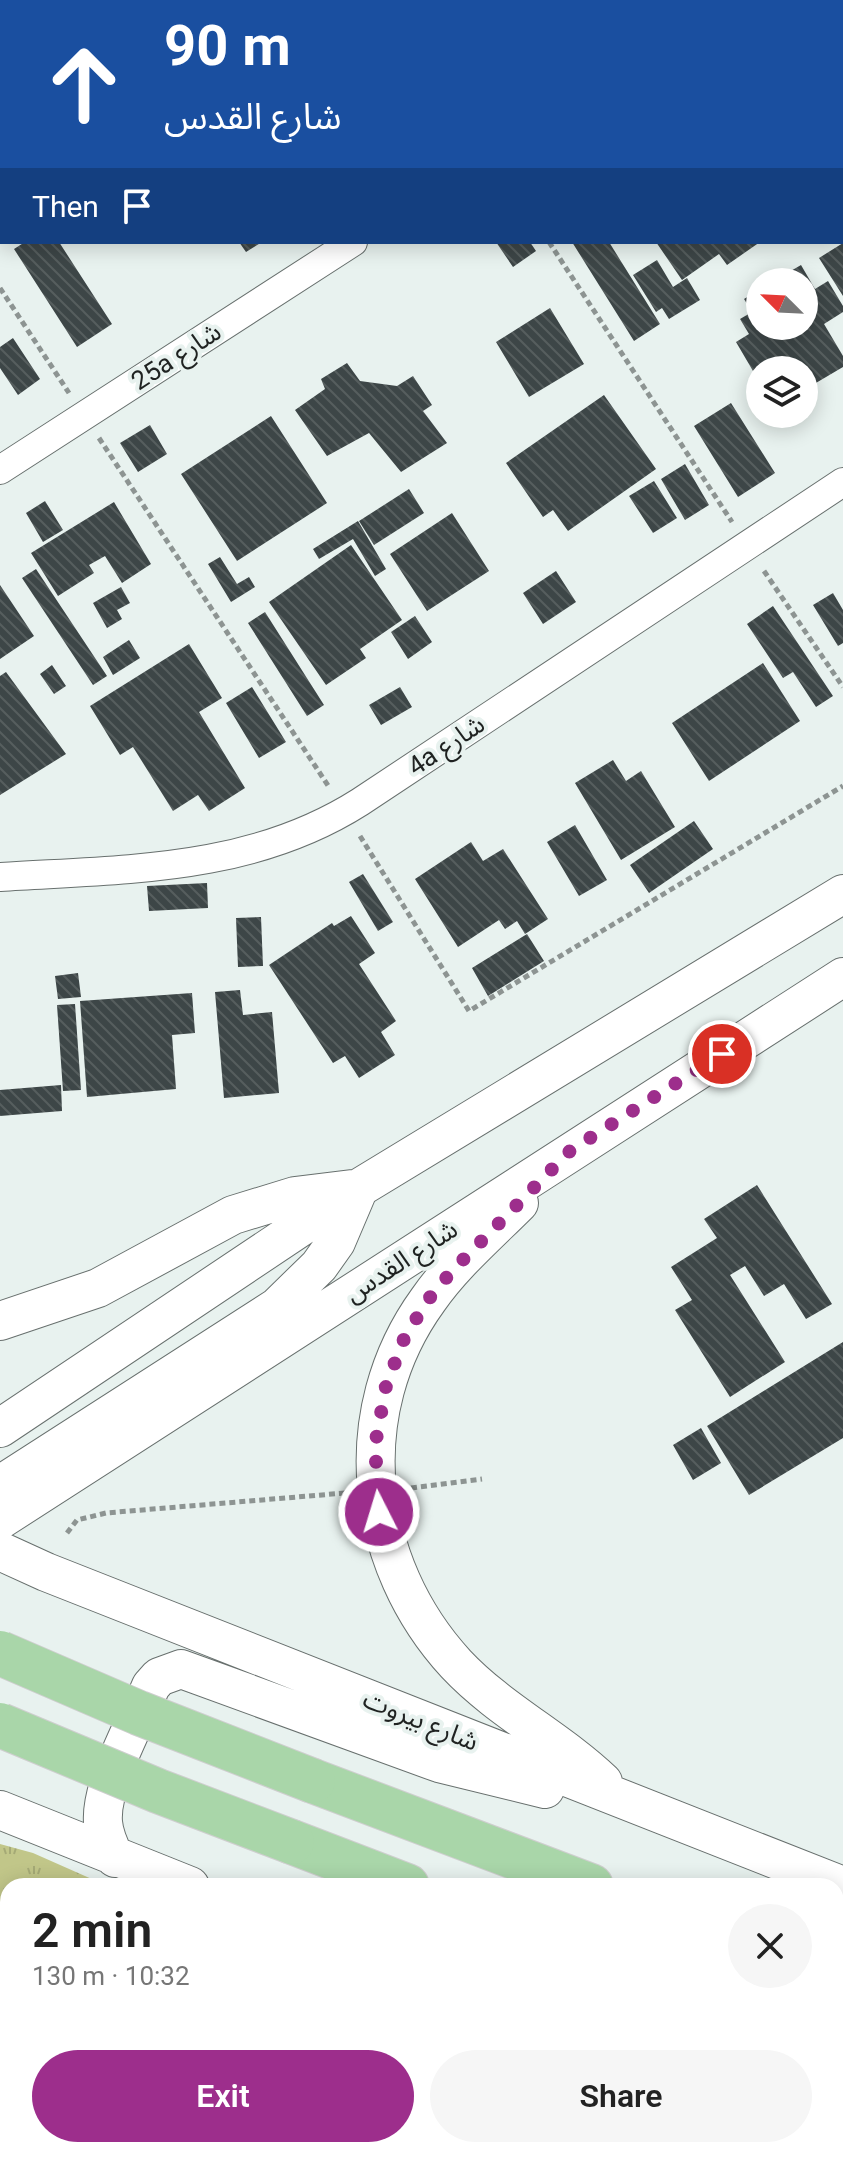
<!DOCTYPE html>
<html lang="en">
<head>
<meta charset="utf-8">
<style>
  body { margin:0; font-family:Roboto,"Noto Sans Arabic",sans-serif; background:#f6f6f6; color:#222; height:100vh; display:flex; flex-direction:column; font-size:30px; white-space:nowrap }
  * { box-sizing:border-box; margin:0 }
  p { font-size:26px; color:#767676 }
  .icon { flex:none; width:44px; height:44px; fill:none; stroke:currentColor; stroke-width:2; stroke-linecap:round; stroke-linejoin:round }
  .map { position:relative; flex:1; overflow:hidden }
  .drawer { position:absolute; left:0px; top:1878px; width:844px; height:280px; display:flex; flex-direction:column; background:#fff; border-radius:24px 24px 0 0; box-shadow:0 4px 20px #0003 }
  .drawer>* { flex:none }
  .banner { position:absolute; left:0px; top:0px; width:844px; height:244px; box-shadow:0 4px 20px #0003; background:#1a4fa0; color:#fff; overflow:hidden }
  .needle { width:52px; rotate:294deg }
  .controls { position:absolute; left:746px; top:268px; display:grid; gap:16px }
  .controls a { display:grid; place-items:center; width:72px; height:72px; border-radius:50%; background:#fff; box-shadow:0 4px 20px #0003; font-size:40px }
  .pin { position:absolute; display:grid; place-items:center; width:68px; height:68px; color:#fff; margin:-34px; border:4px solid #fff; border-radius:50%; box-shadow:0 2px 8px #0007 }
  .me { position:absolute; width:88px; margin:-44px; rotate:355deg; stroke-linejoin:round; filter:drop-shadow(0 0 6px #0008) }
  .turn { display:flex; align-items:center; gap:28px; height:168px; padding:0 32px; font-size:36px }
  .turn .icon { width:104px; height:104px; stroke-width:2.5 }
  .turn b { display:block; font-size:56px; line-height:68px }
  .then { display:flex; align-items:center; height:76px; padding:0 32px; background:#0003; gap:16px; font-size:30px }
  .round { display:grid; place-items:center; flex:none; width:84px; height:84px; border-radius:42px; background:#f6f6f6 }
  .summary { display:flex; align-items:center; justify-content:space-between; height:136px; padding:0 32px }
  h1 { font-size:48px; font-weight:600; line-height:60px }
  .cta { display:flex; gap:16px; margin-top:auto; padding:16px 32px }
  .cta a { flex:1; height:92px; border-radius:48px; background:#9d2e8c; color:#fff; font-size:32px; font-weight:600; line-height:92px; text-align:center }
  .cta a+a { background:#f6f6f6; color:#222 }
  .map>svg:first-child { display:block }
</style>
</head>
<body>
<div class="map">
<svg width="843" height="2158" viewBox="0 0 843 2158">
  <defs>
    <pattern id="grass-tufts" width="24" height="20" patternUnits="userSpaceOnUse" patternTransform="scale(2)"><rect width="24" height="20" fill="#c1c689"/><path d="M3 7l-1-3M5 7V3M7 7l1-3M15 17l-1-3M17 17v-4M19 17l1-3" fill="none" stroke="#a5aa76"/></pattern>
    <pattern id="building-back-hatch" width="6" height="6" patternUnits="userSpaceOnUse" patternTransform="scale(2)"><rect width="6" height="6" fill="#3d4647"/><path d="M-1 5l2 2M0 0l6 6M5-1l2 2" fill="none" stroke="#565e5e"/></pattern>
  </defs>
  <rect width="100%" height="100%" fill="#e8f2ef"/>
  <!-- grass -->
  <path fill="url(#grass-tufts)" d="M0,1844L33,1853L94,1880L90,1886H8V1953L0,1956Z"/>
  <!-- building -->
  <path fill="url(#building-back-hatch)" d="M25,242H59L112,324L77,347L14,249Z
    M239,242H262L246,252Z
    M496,242H530L536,251L513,267Z
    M572,242H609L660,324L634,341Z
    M656,242H760L727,265L719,254L682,280Z
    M843,243V296L819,258Z
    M657,260L673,287L687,278L700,300L669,319L662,308L656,312L633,275Z
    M801,265L815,289L828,281L843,306V312L824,324L843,356V367L804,390V370H785L777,357L753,371L736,342L749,334L740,319L752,312L744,299L760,289V326H804V282H772Z
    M550,308L584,364L529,397L496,342Z
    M13,338L40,379L18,395L0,368V347Z
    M347,363L360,381L397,386L413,376L432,405L423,411L447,443L401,472L369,433L327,456L295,410L325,389L321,379Z
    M604,395L656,469L568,531L553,510L543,517L506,463Z
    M731,403L775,473L738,497L694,426Z
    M271,416L327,503L237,561L181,474Z
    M150,425L167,454L138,472L120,443Z
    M685,464L709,505L685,520L661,479Z
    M654,481L677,518L653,533L629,496Z
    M409,489L424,513L374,545L359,521Z
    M45,501L63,530L43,542L26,513Z
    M114,502L151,564L122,583L105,556L89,565L94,573L58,596L31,553Z
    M452,513L489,571L427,611L390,554Z
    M358,521L386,569L375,576L353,539L319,559L313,549Z
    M351,545L402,620L360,649L366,658L326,685L269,602Z
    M220,557L237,584L249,577L255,587L231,602L208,564Z
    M36,569L107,676L93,685L22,578Z
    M556,571L576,602L543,624L523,593Z
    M0,585L34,636L0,659Z
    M121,587L130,603L117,610L122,619L107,628L93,603Z
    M833,593L843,610V643L838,646L813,605Z
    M773,606L833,696L816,707L793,672L783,678L747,624Z
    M265,612L324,705L307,716L248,623Z
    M415,616L432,642L408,659L391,632Z
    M129,640L140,658L113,675L103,657Z
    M189,644L222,698L199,712L245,788L209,811L198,795L173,811L133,747L120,755L90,706Z
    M763,663L800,721L709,781L672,723Z
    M52,665L66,686L54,694L40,674Z
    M6,672L66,754L0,795V676Z
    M252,687L286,742L259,758L226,703Z
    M400,687L412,707L381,725L369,705Z
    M613,760L626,781L641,771L675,827L621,860L575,783Z
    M694,821L713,849L649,893L630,865Z
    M575,825L607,880L579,896L547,842Z
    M471,842L483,861L503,849L548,919L525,934L517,921L505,929L499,920L458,947L415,879Z
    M363,874L393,922L378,931L349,882Z
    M207,883L208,908L149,911L147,886Z
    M351,916L375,953L359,964L396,1021L381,1032L395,1055L359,1078L345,1056L333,1063L269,965L332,923L334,926Z
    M261,917L263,966L238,967L236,918Z
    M527,934L544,961L488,996L472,968Z
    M78,973L81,997L58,999L55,976Z
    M240,990L243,1015L272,1012L279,1093L224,1098L215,992Z
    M192,993L195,1033L172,1035L176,1089L87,1097L80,1001Z
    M75,1004L81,1090L63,1091L57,1005Z
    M61,1085L62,1111L0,1116V1090Z
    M757,1185L832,1304L806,1319L784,1284L764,1296L745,1266L730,1275L785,1362L730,1397L675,1310L692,1300L671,1267L717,1238L704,1219Z
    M843,1342V1438L749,1495L707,1426Z
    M701,1428L721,1463L693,1480L673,1445Z"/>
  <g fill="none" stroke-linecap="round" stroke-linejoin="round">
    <!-- lane casing -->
    <g stroke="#68706e" stroke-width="16">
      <path id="lane" d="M0,2075L8,2073
        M115,2150L120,2158
        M454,2150L474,2158"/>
    </g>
    <!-- street casing -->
    <g stroke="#68706e" stroke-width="30">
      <path id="street" d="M720,2L723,0
        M0,470L353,242
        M0,877C125,869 250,872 360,802L843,482"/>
    </g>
    <!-- secondary casing -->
    <g stroke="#68706e" stroke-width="40">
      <path id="secondary" d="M519,1203C488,1234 453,1264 428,1300C346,1413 364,1564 456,1664C499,1710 558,1739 603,1782
        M0,1321L98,1288L233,1215L295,1196L352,1189
        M0,1428L359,1188L843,894
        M0,1485L277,1307L319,1266L336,1242L359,1188
        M0,1520L843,977
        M0,1551L46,1572L843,1886
        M0,1810L190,1886
        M115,1858C109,1846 104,1835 103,1822C100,1785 136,1722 151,1686L159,1677L181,1669L439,1763L545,1789
        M836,2127L843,2129"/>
    </g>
    <!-- primary casing -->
    <g stroke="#cecece" stroke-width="46">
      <path id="primary" d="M313,1781L591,1886
        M292,1842L407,1886
        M836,1978L843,1981
        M836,2051L843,2054"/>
    </g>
    <!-- path -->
    <path stroke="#8d9492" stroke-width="5" stroke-dasharray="6 4" stroke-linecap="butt" d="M395,0L396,2
      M549,242L732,522
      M0,288L69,393
      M99,438L329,787
      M764,571L843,687
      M360,836L469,1011L843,786
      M411,1488L482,1479
      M67,1533L77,1520L106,1513L345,1493"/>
    <!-- lane -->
    <use href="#lane" stroke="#fff" stroke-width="14"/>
    <!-- street -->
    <use href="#street" stroke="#fff" stroke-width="28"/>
    <!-- secondary -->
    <use href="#secondary" stroke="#fff" stroke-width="38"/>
    <!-- primary -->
    <use href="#primary" stroke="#a9d6a9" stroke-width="44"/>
    <!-- primary-bridge casing -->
    <g stroke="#cecece" stroke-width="46" stroke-linecap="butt">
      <path id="primary-bridge" d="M0,1653L139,1713L313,1781
        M0,1725L158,1791L292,1842"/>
    </g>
    <!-- primary-bridge -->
    <use href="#primary-bridge" stroke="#a9d6a9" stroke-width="44"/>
  </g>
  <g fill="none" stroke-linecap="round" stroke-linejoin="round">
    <!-- route -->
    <path stroke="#9d2e8c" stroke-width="14" stroke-dasharray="0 25.2" d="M379,1512L376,1491V1440L386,1386L404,1339L427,1301L452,1271L571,1150L722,1054"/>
  </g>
  <g text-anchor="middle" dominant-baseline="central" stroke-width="8" stroke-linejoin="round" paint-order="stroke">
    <!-- street labels -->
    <g font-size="26" fill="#1f2221" stroke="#e8f2ef">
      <text transform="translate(176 356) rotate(-33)">25a شارع</text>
      <text transform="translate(446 745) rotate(-34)">4a شارع</text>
      <text transform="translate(401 1261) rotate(-33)">شارع القدس</text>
      <text transform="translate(421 1720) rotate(22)">شارع بيروت</text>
    </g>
  </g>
</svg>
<div class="controls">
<a><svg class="needle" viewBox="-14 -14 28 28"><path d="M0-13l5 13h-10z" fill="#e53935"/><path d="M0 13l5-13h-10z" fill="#767676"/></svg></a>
<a><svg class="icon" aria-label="layers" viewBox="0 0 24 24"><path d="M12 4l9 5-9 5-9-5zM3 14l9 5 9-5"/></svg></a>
</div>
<div class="pin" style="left:722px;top:1054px;background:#d93025"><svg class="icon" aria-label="arrive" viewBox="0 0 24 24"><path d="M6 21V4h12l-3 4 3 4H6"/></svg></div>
<svg class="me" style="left:379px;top:1512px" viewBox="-20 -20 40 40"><circle r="17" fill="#9d2e8c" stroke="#fff" stroke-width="3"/><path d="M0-11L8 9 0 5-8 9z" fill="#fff"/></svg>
<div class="banner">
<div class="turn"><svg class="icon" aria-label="ahead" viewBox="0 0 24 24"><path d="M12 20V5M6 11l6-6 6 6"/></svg><div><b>90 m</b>شارع القدس</div></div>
<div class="then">Then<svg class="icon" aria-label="arrive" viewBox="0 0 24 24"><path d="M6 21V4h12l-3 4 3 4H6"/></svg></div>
</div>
<section class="drawer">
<div class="summary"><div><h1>2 min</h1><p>130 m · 10:32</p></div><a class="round"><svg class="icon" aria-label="close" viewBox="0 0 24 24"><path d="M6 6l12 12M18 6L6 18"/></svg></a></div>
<div class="cta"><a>Exit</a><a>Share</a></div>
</section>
</div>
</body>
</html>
